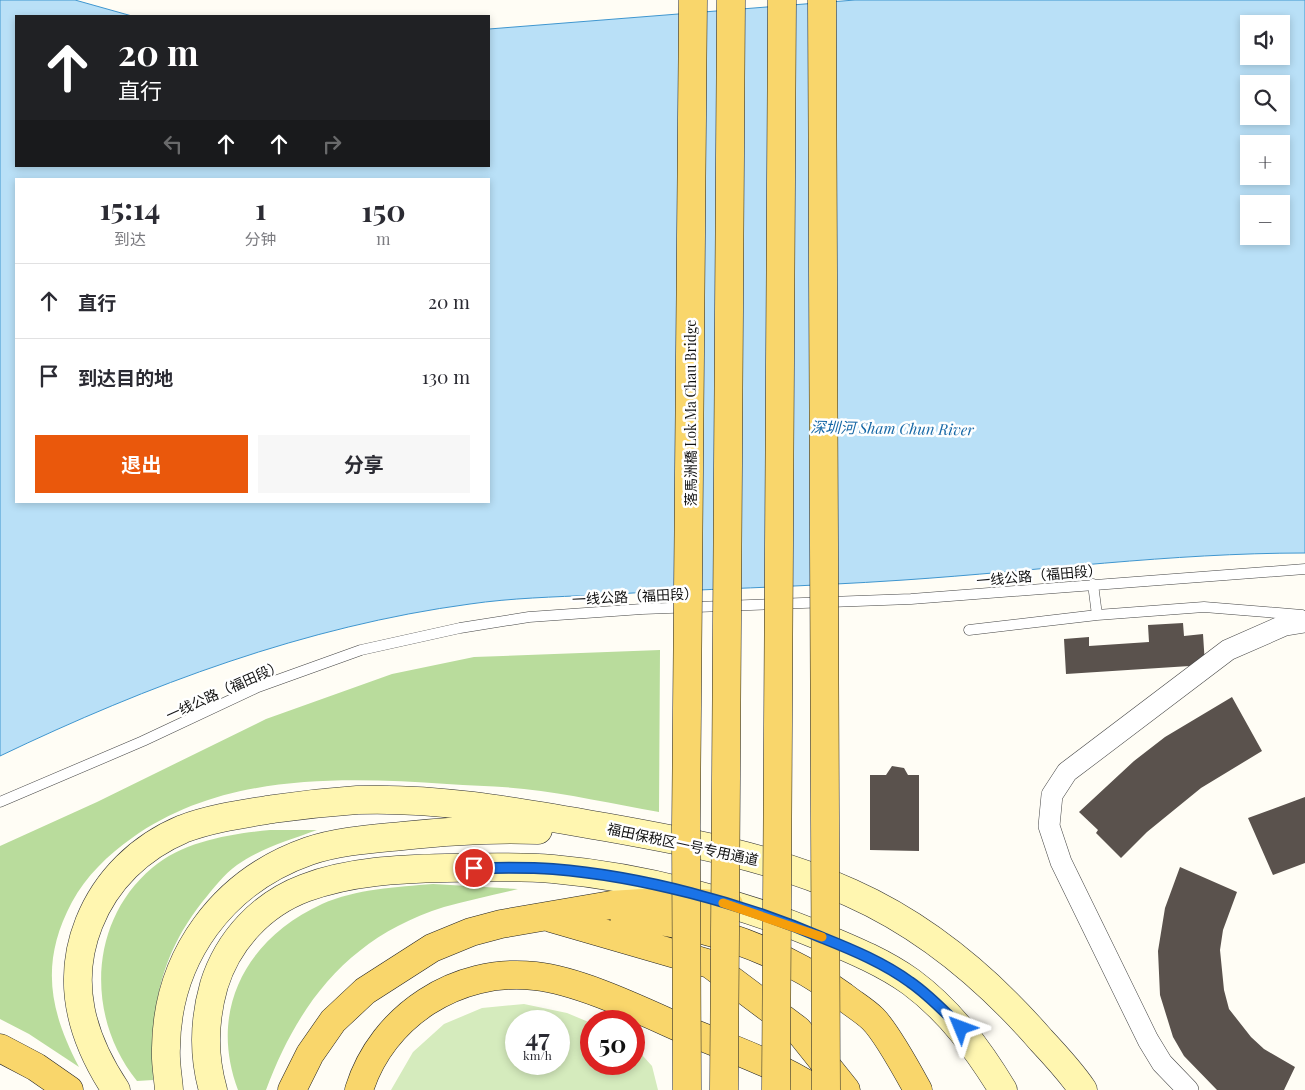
<!DOCTYPE html>
<html lang="zh">
<head>
<meta charset="utf-8">
<style>
  body { margin:0; font-family:"Playfair Display","Noto Sans SC",serif; background:#f7f7f7; color:#2b2b33; height:100vh; display:flex; flex-direction:column; font-size:19px; white-space:nowrap }
  * { box-sizing:border-box; margin:0 }
  p { font-size:16px; color:#7c7c81 }
  .icon { flex:none; width:28px; height:28px; fill:none; stroke:currentColor; stroke-width:2; stroke-linecap:round; stroke-linejoin:round }
  .map { position:relative; flex:1; overflow:hidden }
  .details { position:absolute; left:15px; top:178px; width:475px; height:325px; display:flex; flex-direction:column; background:#fff; border-radius:0px; box-shadow:0 2px 8px #0003 }
  .details>* { flex:none }
  .guide { position:absolute; left:15px; top:15px; width:475px; height:152px; border-radius:0px; box-shadow:0 2px 8px #0003; background:#202124; color:#fff; overflow:hidden }
  .buttons { position:absolute; left:1240px; top:15px; display:grid; gap:10px }
  .buttons a { display:grid; place-items:center; width:50px; height:50px; border-radius:0px; background:#fff; box-shadow:0 2px 8px #0003; font-size:25px }
  .speed { position:absolute; left:505px; top:1010px; display:flex; gap:10px; font-size:25px; font-weight:700; text-align:center }
  .speed>* { display:grid; place-content:center; width:65px; height:65px; border-radius:50%; background:#fff; box-shadow:0 2px 8px #0003; line-height:1 }
  .speed small { font-size:12px; font-weight:400 }
  .speed .limit { border:8px solid #d22; background:#fff; color:#111 }
  .pin { position:absolute; display:grid; place-items:center; width:42px; height:42px; color:#fff; margin:-21px; border:2px solid #fff; border-radius:50%; box-shadow:0 1px 5px #0007 }
  .me { position:absolute; width:55px; margin:-28px; rotate:314deg; stroke-linejoin:round; filter:drop-shadow(0 0 4px #0008) }
  .turn { display:flex; align-items:center; gap:18px; height:105px; padding:0 20px; font-size:22px }
  .turn .icon { width:65px; height:65px; stroke-width:2.5 }
  .turn b { display:block; font-size:35px; line-height:42px }
  .lanes { display:flex; align-items:center; height:48px; padding:0 20px; background:#0003; justify-content:center; gap:25px; direction:ltr }
  .lanes .off { opacity:.35 }
  .eta { display:flex; justify-content:space-evenly; align-items:center; height:85px; text-align:center }
  .eta b { font-size:30px; font-weight:700; line-height:35px }
  .primary-button { display:flex; gap:10px; margin-top:auto; padding:10px 20px }
  .primary-button a { flex:1; height:58px; border-radius:0px; background:#ea580c; color:#fff; font-size:20px; font-weight:700; line-height:58px; text-align:center }
  .primary-button a+a { background:#f7f7f7; color:#2b2b33 }
  ul { padding:0; list-style:none }
  li { display:flex; align-items:center; gap:15px; height:75px; padding:0 20px; border-top:1px solid #e1e1e2 }
  li div { flex:1 }
  li b { display:block; font-size:19px }
  li em { font-style:normal }
  .map>svg:first-child { display:block }
</style>
</head>
<body>
<div class="map">
<svg width="1305" height="1090" viewBox="0 0 1305 1090">
  <rect width="100%" height="100%" fill="#fffdf5"/>
  <!-- green -->
  <path fill="#d5ebbd" fill-rule="evenodd" d="M524,1004L567,1013L591,1023V1064H634V1046L652,1066L658,1090H391L413,1052L444,1024L482,1008ZM516,1021H559V1064H516Z"/>
  <!-- forest -->
  <path fill="#b9dc9c" d="M660,650L659,812C614,804 569,794 524,789C499,786 473,786 447,784C341,777 223,773 132,838C108,855 86,876 72,902C40,962 49,1010 79,1067L29,1034L0,1019V846L97,802L266,719L392,674L474,657Z
    M270,830H317C290,840 261,848 237,865C224,874 213,889 203,901C158,958 151,1010 153,1080L137,1081C86,1018 88,922 152,868C184,841 230,834 270,830Z
    M433,884L518,889C494,895 468,900 444,907C351,936 299,1001 266,1090H238C208,1010 246,939 322,904C356,889 397,887 433,884Z"/>
  <!-- water -->
  <path fill="#b9e0f7" stroke="#3f96cf" fill-rule="evenodd" d="M0,0H75L132,16H16V166H489V29L855,0H1305V553C1171,553 1038,571 904,580C802,587 699,589 596,595C554,597 511,598 470,604C306,626 148,685 0,756ZM1249,24H1281V56H1249ZM1249,84H1281V116H1249ZM1249,144H1281V176H1249ZM16,179H489V501H16ZM1249,204H1281V236H1249Z"/>
  <!-- building -->
  <path fill="#5a524d" d="M1183,623L1184,636L1203,634L1205,665L1066,674L1064,639L1089,637V646L1149,642L1148,625Z
    M1232,697L1262,751L1201,788L1147,832L1121,858L1096,833L1098,830L1079,812L1134,761L1165,737Z
    M892,766L904,768L908,775H919V851L870,850V775H886Z
    M1305,797V863L1273,875L1248,818Z
    M1180,867L1237,892L1223,930L1220,950L1224,990L1229,1009L1251,1037L1264,1049L1295,1067L1284,1090H1217L1184,1056L1173,1037L1160,995L1158,951L1165,908Z"/>
  <g fill="none" stroke-linecap="round" stroke-linejoin="round">
    <!-- lane casing -->
    <g stroke="#444" stroke-width="11">
      <path id="lane" d="M1093,584L1097,615
        M969,630L1097,615L1204,607L1302,615
        M0,802L143,741L258,687L361,650L460,628L529,617L642,609L911,599L1305,569"/>
    </g>
    <!-- street casing -->
    <g stroke="#444" stroke-width="22">
      <path id="street" d="M1188,1090L1162,1063L1148,1040L1061,862L1049,826L1052,795L1067,772L1228,650L1285,625L1305,622"/>
    </g>
    <!-- secondary casing -->
    <g stroke="#333" stroke-width="29">
      <path id="secondary" d="M116,1090C82,1039 65,983 89,923C106,880 140,847 183,829C212,818 243,814 273,809C301,805 329,802 357,800C440,797 524,813 605,827C689,842 773,857 851,893C925,926 988,979 1041,1040C1056,1056 1071,1072 1083,1090
        M169,1090C168,1076 165,1062 166,1048C167,956 223,881 309,851C339,841 371,839 402,836C448,831 493,828 538,830
        M213,1090C203,1055 204,1020 214,985C228,940 262,904 305,888C350,871 400,869 446,868C482,867 518,866 553,869C642,877 738,902 820,936C851,949 883,962 911,982C950,1011 978,1049 1003,1090"/>
    </g>
    <!-- primary casing -->
    <g stroke="#222" stroke-width="29">
      <path id="primary" d="M624,916C704,924 778,948 843,996C853,1004 865,1011 873,1019C887,1033 908,1072 918,1090
        M551,918L710,964L798,1030L846,1090
        M0,1048L36,1067L69,1090
        M292,1090L310,1054L333,1021L365,991L432,948L471,932L501,924L611,905L673,901L729,905
        M359,1090C382,1016 457,967 535,976C581,981 642,1011 685,1030C729,1048 776,1064 816,1090"/>
    </g>
    <!-- lane -->
    <use href="#lane" stroke="#fff" stroke-width="10"/>
    <!-- street -->
    <use href="#street" stroke="#fff" stroke-width="21"/>
    <!-- secondary -->
    <use href="#secondary" stroke="#fff6b0" stroke-width="28"/>
    <!-- primary -->
    <use href="#primary" stroke="#f9d66b" stroke-width="28"/>
    <!-- primary-bridge casing -->
    <g stroke="#222" stroke-width="29" stroke-linecap="butt">
      <path id="primary-bridge" d="M822,0L826,1090
        M687,1090L686,827L693,0
        M724,1090L731,0
        M776,1090L782,0"/>
    </g>
    <!-- primary-bridge -->
    <use href="#primary-bridge" stroke="#f9d66b" stroke-width="28"/>
  </g>
  <g fill="none" stroke-linecap="round" stroke-linejoin="round">
    <!-- route casing -->
    <g stroke="#114b97" stroke-width="12">
      <path id="route" d="M474,868C500,868 527,867 553,869C641,876 742,903 823,938C853,950 884,963 910,982C929,995 945,1012 961,1028"/>
    </g>
    <!-- route -->
    <use href="#route" stroke="#1a73e8" stroke-width="9"/>
    <!-- slow -->
    <path stroke="#f59e0b" stroke-width="9" d="M723,903L822,937"/>
  </g>
  <g text-anchor="middle" dominant-baseline="central" stroke-width="5" stroke-linejoin="round" paint-order="stroke">
    <!-- street labels -->
    <g font-size="14" fill="#111" stroke="#fff">
      <text transform="translate(690 413) rotate(-90)">落馬洲橋 Lok Ma Chau Bridge</text>
      <text transform="translate(1039 575) rotate(-5)">一线公路（福田段）</text>
      <text transform="translate(635 596) rotate(-3)">一线公路（福田段）</text>
      <text transform="translate(224 690) rotate(-24)">一线公路（福田段）</text>
      <text transform="translate(683 844) rotate(12)">福田保税区一号专用通道</text>
    </g>
    <!-- water labels -->
    <g font-size="15" font-style="italic" fill="#1768a6" stroke="#fff">
      <text transform="translate(892 428) rotate(1)">深圳河 Sham Chun River</text>
    </g>
  </g>
</svg>
<div class="buttons">
<a><svg class="icon" aria-label="sound" viewBox="0 0 24 24"><path d="M4 9h4l5-4v14l-5-4H4zM17 9q2 3 0 6"/></svg></a>
<a><svg class="icon" aria-label="search" viewBox="0 0 24 24"><circle cx="10" cy="10" r="6"/><path d="M15 15l6 6"/></svg></a>
<a>+</a>
<a>−</a>
</div>
<div class="speed"><div>47<small>km/h</small></div><div class="limit">50</div></div>
<div class="pin" style="left:474px;top:868px;background:#d93025"><svg class="icon" aria-label="arrive" viewBox="0 0 24 24"><path d="M6 21V4h12l-3 4 3 4H6"/></svg></div>
<svg class="me" style="left:961px;top:1028px" viewBox="-20 -20 40 40"><path d="M0-17L14 15 0 8-14 15z" fill="#1a73e8" stroke="#fff" stroke-width="4"/></svg>
<div class="guide">
<div class="turn"><svg class="icon" aria-label="ahead" viewBox="0 0 24 24"><path d="M12 20V5M6 11l6-6 6 6"/></svg><div><b>20 m</b>直行</div></div>
<div class="lanes"><svg class="icon off" aria-label="left" viewBox="0 0 24 24"><path d="M17 20v-9H6M10 6l-5 5 5 5"/></svg><svg class="icon" aria-label="ahead" viewBox="0 0 24 24"><path d="M12 20V5M6 11l6-6 6 6"/></svg><svg class="icon" aria-label="ahead" viewBox="0 0 24 24"><path d="M12 20V5M6 11l6-6 6 6"/></svg><svg class="icon off" aria-label="right" viewBox="0 0 24 24"><path d="M7 20v-9h11M14 6l5 5-5 5"/></svg></div>
</div>
<section class="details">
<div class="eta">
<div><b>15:14</b><p>到达</p></div>
<div><b>1</b><p>分钟</p></div>
<div><b>150</b><p>m</p></div>
</div>
<ul>
<li><svg class="icon" aria-label="ahead" viewBox="0 0 24 24"><path d="M12 20V5M6 11l6-6 6 6"/></svg><div><b>直行</b></div><em>20 m</em></li>
<li><svg class="icon" aria-label="arrive" viewBox="0 0 24 24"><path d="M6 21V4h12l-3 4 3 4H6"/></svg><div><b>到达目的地</b></div><em>130 m</em></li>
</ul>
<div class="primary-button"><a>退出</a><a>分享</a></div>
</section>
</div>
</body>
</html>
